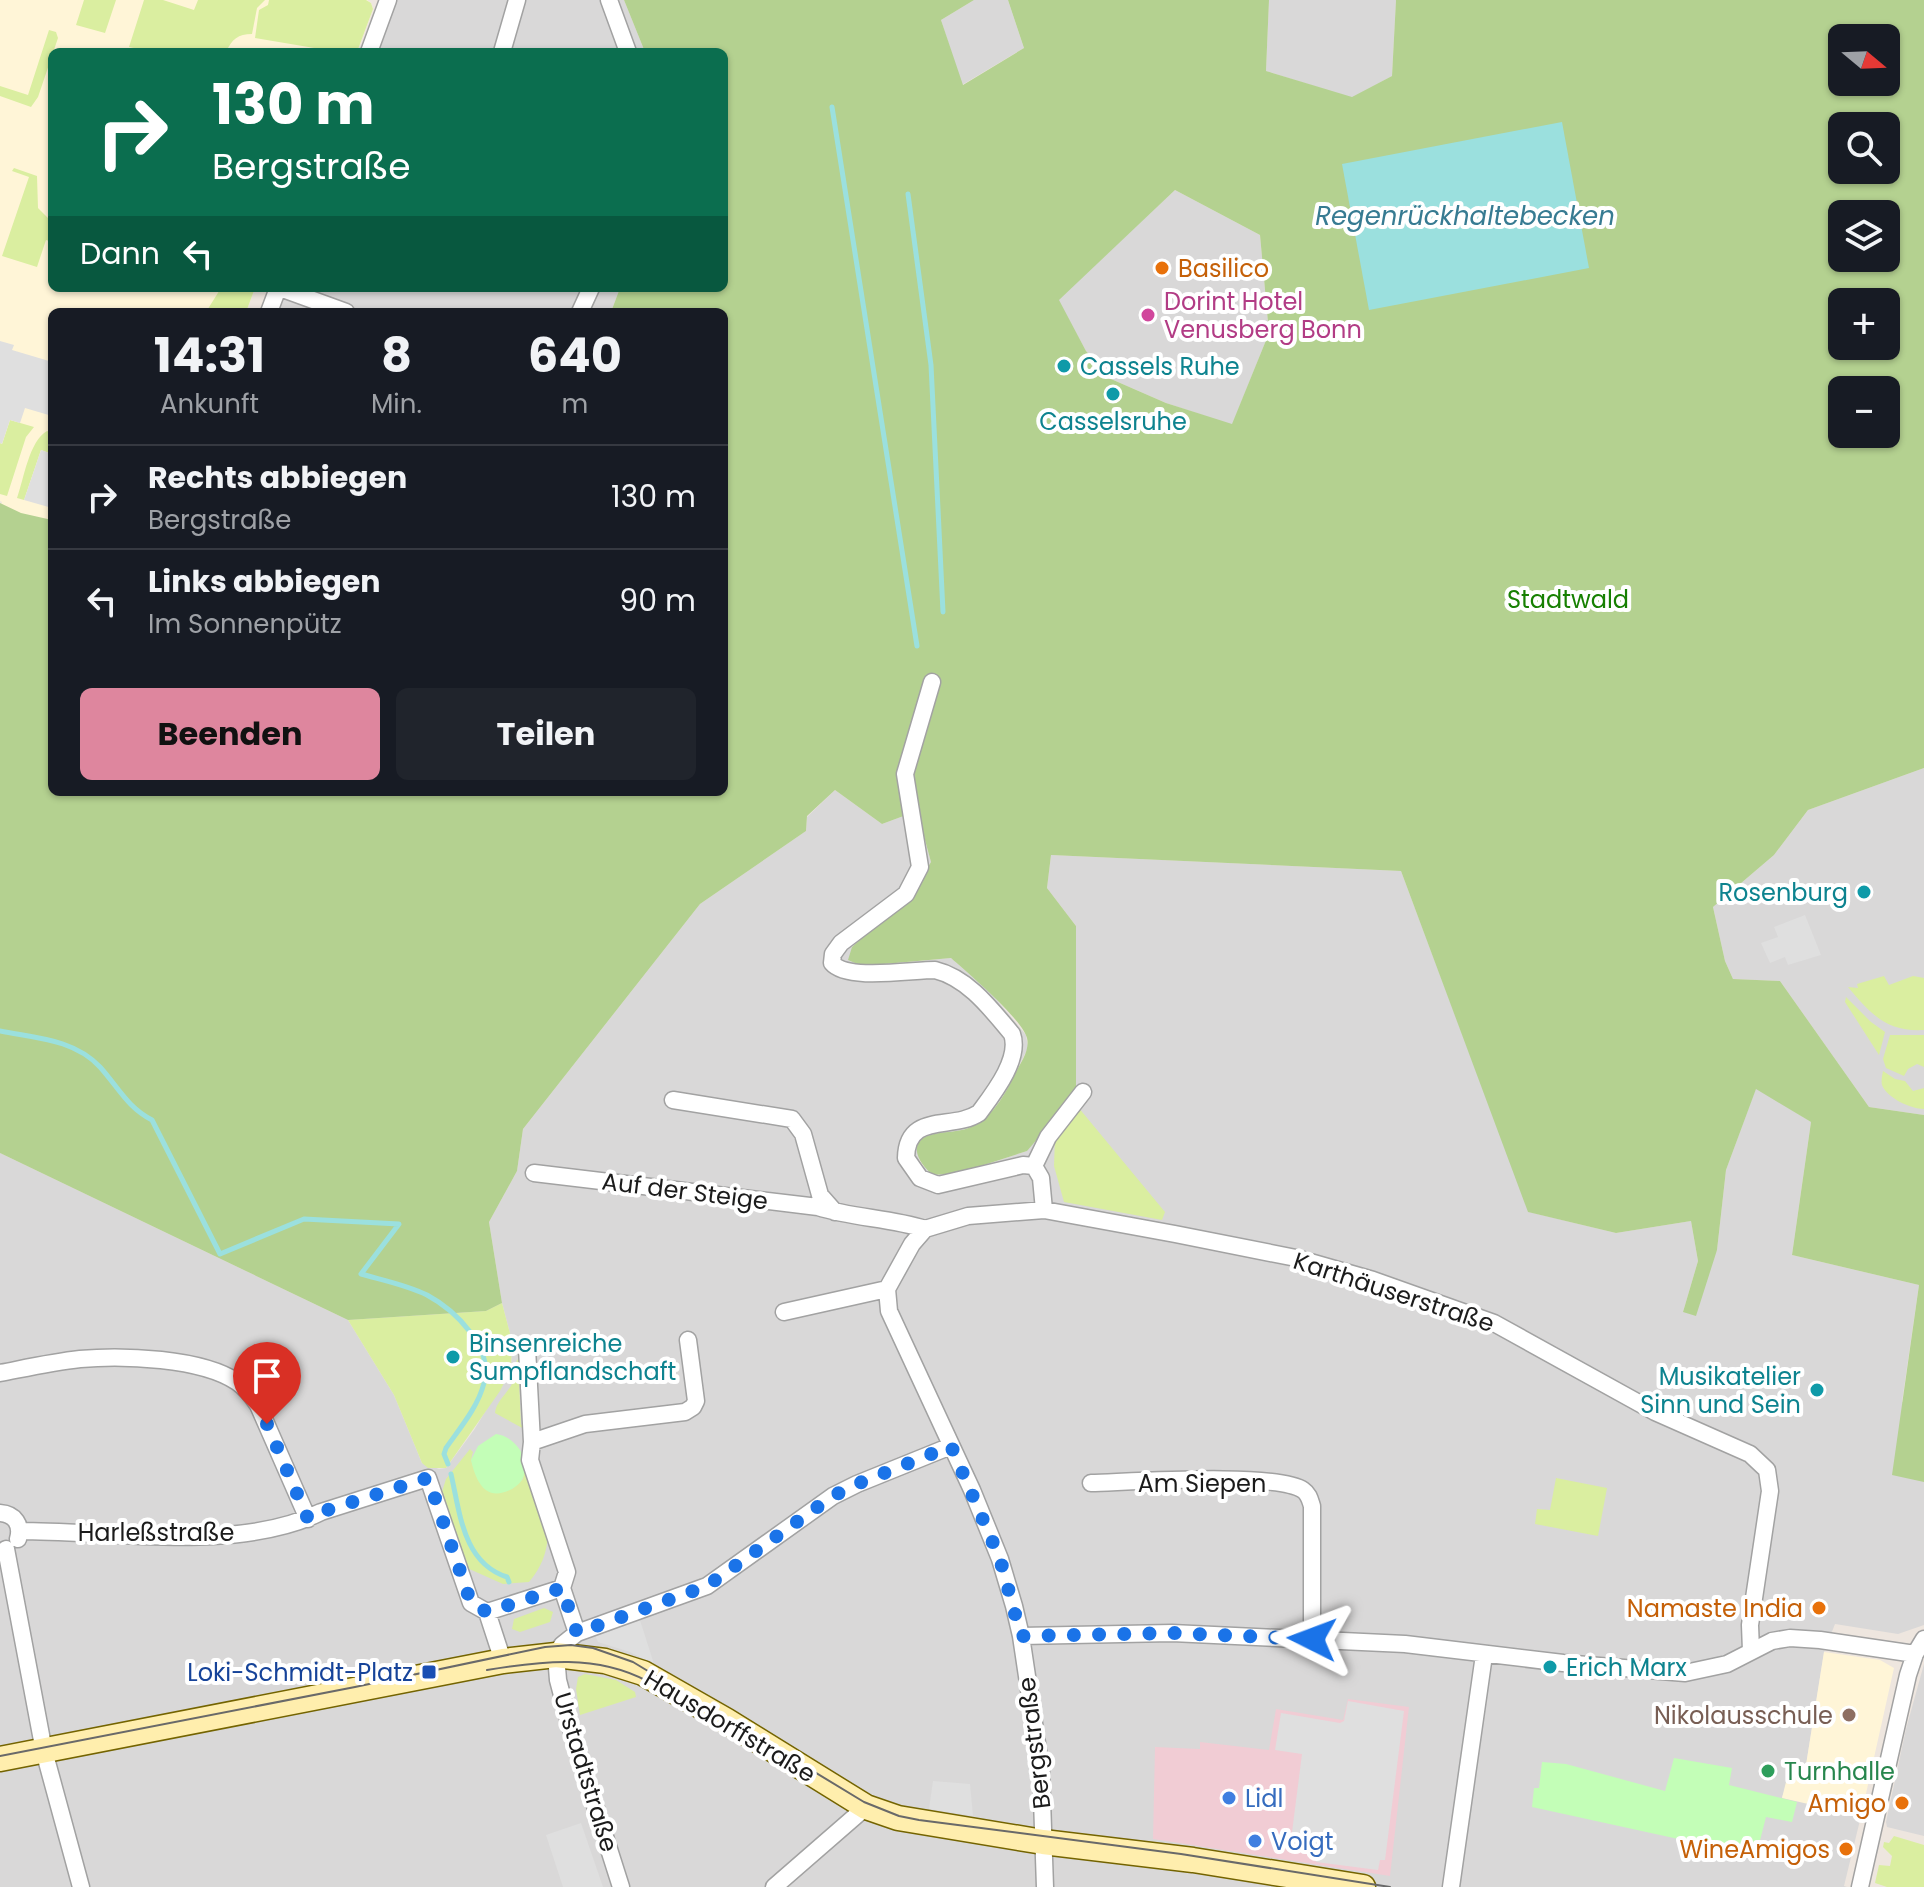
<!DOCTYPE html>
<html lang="de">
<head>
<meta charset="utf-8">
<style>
  body { margin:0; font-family:Poppins,sans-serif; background:#20242c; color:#f1f3f6; height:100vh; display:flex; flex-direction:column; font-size:30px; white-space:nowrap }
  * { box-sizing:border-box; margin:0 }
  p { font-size:26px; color:#9ea1a6 }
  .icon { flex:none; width:44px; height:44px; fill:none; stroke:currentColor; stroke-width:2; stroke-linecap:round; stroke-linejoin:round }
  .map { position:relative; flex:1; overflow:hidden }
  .side { position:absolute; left:48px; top:308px; width:680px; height:488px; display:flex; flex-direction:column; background:#171b24; border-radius:12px; box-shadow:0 2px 6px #0004 }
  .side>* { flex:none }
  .banner { position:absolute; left:48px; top:48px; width:680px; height:244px; border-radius:12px; box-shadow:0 2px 6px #0004; background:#0b6e4f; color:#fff; overflow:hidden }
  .needle { width:52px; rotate:109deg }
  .tools { position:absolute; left:1828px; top:24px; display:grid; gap:16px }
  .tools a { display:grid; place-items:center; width:72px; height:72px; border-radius:12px; background:#171b24; box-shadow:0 2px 6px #0004; font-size:40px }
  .pin { position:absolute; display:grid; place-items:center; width:68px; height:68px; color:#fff; margin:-82px -34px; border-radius:50% 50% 50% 0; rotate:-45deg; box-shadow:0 0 8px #0007 }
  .pin .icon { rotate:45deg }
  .me { position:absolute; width:88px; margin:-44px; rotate:273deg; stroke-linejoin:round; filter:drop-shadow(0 0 6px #0008) }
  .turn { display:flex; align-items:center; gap:28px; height:168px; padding:0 32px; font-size:36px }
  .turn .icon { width:104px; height:104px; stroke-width:2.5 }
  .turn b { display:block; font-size:56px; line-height:68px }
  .then { display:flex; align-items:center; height:76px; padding:0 32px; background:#0003; gap:16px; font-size:30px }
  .eta { display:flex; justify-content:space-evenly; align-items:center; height:136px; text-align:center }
  .eta b { font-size:48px; font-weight:700; line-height:56px }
  .cta { display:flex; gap:16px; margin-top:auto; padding:16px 32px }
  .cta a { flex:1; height:92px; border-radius:12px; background:#de869e; color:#111; font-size:32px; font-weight:700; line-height:92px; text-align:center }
  .cta a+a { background:#20242c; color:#f1f3f6 }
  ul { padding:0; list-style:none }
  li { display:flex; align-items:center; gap:24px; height:104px; padding:0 32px; border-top:2px solid #363941 }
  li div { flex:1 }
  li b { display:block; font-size:30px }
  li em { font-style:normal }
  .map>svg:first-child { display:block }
</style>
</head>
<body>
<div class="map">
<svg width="1924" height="1887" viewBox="0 0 1924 1887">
  <rect width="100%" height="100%" fill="#eee6df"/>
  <!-- residential -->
  <path fill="#d9d8d8" d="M393,0H624L645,52H374Z
    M974,0H1008L1024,48L962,85L941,20Z
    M1269,0H1396L1392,76L1352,98L1266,71Z
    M1175,190L1260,235L1269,333L1232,425L1166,403L1111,379L1086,351L1058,300Z
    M286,288H620L611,312H277Z
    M1924,768V1115L1869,1107L1780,981L1733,979L1725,961L1713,907L1774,855L1808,810Z
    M835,790L882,824L917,811L931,862L913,892L852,947L862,966L951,958L992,994L1026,1035L1028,1048L1008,1088L994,1109L977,1124L959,1132L927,1136L917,1150L921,1166L959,1173L1027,1151L1076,926L1047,888L1051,855L1401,871L1529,1212L1616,1233L1691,1221L1698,1261L1683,1312L1717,1250L1726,1170L1756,1088L1811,1122L1792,1255L1919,1285L1902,1402L1924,1398V1625L1898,1634L1835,1624L1824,1652L1806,1765L1785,1790L1782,1797L1861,1816L1844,1886L1847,1887H0V1153L348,1320L394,1395L422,1463L439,1469L446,1468L474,1430L511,1369L512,1341L502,1303L489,1222L517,1171L523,1129L700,904L806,831L807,817Z
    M1924,1664V1836L1887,1827L1886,1822L1906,1729Z"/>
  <!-- commercial -->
  <path fill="#f1ccd4" d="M1348,1699L1409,1707L1390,1876L1153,1839L1155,1747L1200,1749V1742L1269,1750L1276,1709L1343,1720Z"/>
  <!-- education -->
  <path fill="#fff5d7" d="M0,0H367L371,3L373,9L357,52H52V288H255L246,312H52V653L0,508L2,502L0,501Z
    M1824,1652L1880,1660L1894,1668L1861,1816L1782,1798L1791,1762L1806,1765Z"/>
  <!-- grass -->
  <path fill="#daeea0" d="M84,0H116L105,33L76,25Z
    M144,0H163L194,10L198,0H265L257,8L252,34C238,34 232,39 226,52H170L157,48L153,52L129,47Z
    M269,0H366L371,3L373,9L357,52H338L255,38L259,10L268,5Z
    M49,30L56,32L58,38L38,97L31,107L0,96V86L28,95Z
    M14,168L37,176L38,208L52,222V242L46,240L37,267L2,256L29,177L12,171Z
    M221,288H255L246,312H206Z
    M10,420L34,427L26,437L7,496L0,494V443L2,444Z
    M47,431L52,433V454L41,450L24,500L17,498C24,479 29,441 47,431Z
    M1884,976L1889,985L1913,976L1924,978V1030C1886,1032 1871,1014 1848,987L1858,988L1857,984Z
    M1846,997L1871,1022L1885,1032L1879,1055L1845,1002Z
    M1890,1035H1924V1067L1917,1064L1908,1069L1904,1076L1886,1068L1883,1059Z
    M1883,1071L1895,1079L1905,1081L1913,1091L1924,1088V1109C1911,1109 1887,1098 1882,1085C1881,1081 1882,1076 1883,1071Z
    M1078,1107L1165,1212L1162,1220L1064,1202L1054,1166L1055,1137Z
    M502,1303L512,1341L511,1369L500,1391L446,1468H428L422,1463L394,1395L348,1320L486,1311Z
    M520,1358L523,1379L519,1380L521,1424L526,1430L495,1413C496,1402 506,1395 512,1384L509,1383L517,1360Z
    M470,1449L473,1452C470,1461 472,1463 475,1471C481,1493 492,1487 512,1489L523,1479L525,1462L541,1523L547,1525C550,1546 543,1566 529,1582L503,1584L467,1568L440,1498L446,1479Z
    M1556,1478L1607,1488L1598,1536L1535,1524L1537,1509L1550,1510Z
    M544,1608L553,1612L550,1622L520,1632L512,1629L514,1619Z
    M585,1674L616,1680L635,1692L636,1697L580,1715L576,1689L578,1677Z
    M1894,1836L1924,1845V1887H1887L1875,1883L1879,1865L1890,1866L1892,1856L1883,1847L1884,1842L1889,1843Z"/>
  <!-- forest -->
  <path fill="#b4d190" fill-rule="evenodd" d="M624,0H974L941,20L963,85L1024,48L1008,0H1269L1266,71L1352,97L1392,76L1396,0H1924V768L1808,810L1774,855L1713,907L1725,961L1733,979L1780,981L1869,1107L1924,1115V1482L1892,1475L1919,1285L1792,1255L1811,1122L1756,1089L1726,1170L1717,1250L1696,1316L1683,1312L1698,1261L1691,1221L1616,1233L1528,1212L1401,871L1051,855L1047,888L1076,926V1094L1027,1151L959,1173L933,1175C922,1167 906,1145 927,1136C943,1130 960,1134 975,1125C995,1114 1006,1092 1016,1072C1021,1062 1030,1050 1027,1038C1021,1018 969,974 951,958L862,966L848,960L852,947L913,892L931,862L917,811L882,824L835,790L807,816L806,831L700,904L523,1129L517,1171L489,1222L502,1303L486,1311L348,1320L0,1153V503L21,513L52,520V792H724V312H611L620,288H724V52H645ZM1842,38H1886V82H1842ZM1842,126H1886V170H1842ZM1175,190L1260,235L1269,333L1232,424L1166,403L1111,379L1086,351L1059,300ZM1842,214H1886V258H1842ZM1842,302H1886V346H1842ZM1842,390H1886V434H1842Z"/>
  <!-- park -->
  <path fill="#c3feb7" d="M496,1434C514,1436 530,1457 524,1475C522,1482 517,1486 512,1489C485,1503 476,1481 471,1460L478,1446Z
    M1674,1758L1732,1768L1729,1785L1797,1802L1792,1822L1766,1817L1756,1856L1532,1807L1534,1788H1539L1542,1762L1566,1764L1665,1791Z"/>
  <!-- parking -->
  <path fill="#dfdfdf" d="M0,341L14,345L12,350L49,361L52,355V416L25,408L20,423L10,420L2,444L0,443Z
    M41,450L52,454V508L24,500Z
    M1805,915L1821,955L1788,965L1785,957L1770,963L1761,943L1778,937L1774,927Z
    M639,1617L654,1664L630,1652L598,1642L594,1633Z
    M1348,1701L1404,1711L1385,1860H1380L1378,1870L1316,1862L1318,1851L1290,1848L1302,1754L1275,1750L1281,1713L1340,1723L1344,1721Z
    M933,1781L970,1784L973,1816L929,1809Z
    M581,1823L603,1887H563L546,1835Z"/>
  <!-- water -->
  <path fill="#9be0de" d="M1562,122L1589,268L1369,310L1342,164Z"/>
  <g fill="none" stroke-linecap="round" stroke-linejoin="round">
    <!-- stream -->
    <path stroke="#9be0de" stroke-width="5" d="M832,107L917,646
      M908,194L931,365L943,612
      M0,1031C35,1038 74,1039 100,1067C118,1087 127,1107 152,1120L220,1254L304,1219L399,1224L361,1274C382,1280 407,1285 427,1295C455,1310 494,1348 484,1383C478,1407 460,1428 446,1448L444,1454L448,1464
      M451,1474C460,1513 463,1563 507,1577L509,1582"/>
    <!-- minor casing -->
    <g stroke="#a2a2a2" stroke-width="19">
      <path id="minor" d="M609,0L628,52
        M369,52L388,0
        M502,52L517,0
        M280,288L346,312
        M269,312L278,288
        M580,312L591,288
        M932,682L905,774L920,867L906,894L841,943L833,954L832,963C847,981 911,970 935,970C968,978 991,1009 1012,1034C1021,1059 993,1094 979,1113C952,1131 907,1111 906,1158L920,1178L938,1185L1023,1165L1034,1166
        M673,1100L792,1119L803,1134L820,1195L835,1212
        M1034,1166L1048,1137L1083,1092
        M1034,1166L1041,1178L1044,1210
        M534,1173L818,1207C853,1218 890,1218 925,1229
        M784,1312L887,1289
        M527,1348L532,1442
        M0,1373C26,1368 53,1362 80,1359C122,1355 202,1358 237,1382C246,1388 252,1396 258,1405L308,1519
        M1091,1483C1130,1482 1277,1472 1303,1490C1309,1494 1310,1500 1312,1506V1639
        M0,1513C15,1514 22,1525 18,1539
        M20,1531C110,1531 239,1553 321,1512L428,1478L471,1603L487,1612L503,1661
        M6,1549L44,1751L81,1887
        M487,1612L562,1588
        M577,1633L562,1588L567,1572L530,1460L532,1442L585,1424L685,1412L693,1407L696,1401L688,1340
        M1021,1636L1172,1633L1405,1644L1563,1663L1685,1673L1727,1664L1772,1641L1790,1638L1820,1640L1915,1654
        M621,1887L572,1733L558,1680L556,1655L562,1645L577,1633L707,1586L833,1496L857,1484L951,1446
        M774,1887L866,1807
        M1045,1887L1041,1770L1021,1636L1014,1606L1000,1559L972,1490L889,1311L887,1289L912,1244L925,1229L968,1216L1044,1210L1175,1234L1296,1258L1373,1280L1494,1323L1655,1412L1750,1454L1767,1470L1770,1491L1750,1625L1751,1651
        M1451,1887L1484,1655
        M1860,1887L1908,1675L1915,1654L1924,1639"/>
    </g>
    <!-- secondary casing -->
    <g stroke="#746400" stroke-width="27">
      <path id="secondary" d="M0,1759L503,1661L556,1655L605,1661L643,1673L727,1721L866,1807L898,1818L1043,1842L1193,1860L1363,1887"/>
    </g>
    <!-- minor -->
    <use href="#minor" stroke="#fff" stroke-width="16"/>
    <!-- secondary -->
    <use href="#secondary" stroke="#ffeead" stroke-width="24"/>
    <!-- tram -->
    <path stroke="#696969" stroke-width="2" d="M487,1670C542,1661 596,1654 647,1681
      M0,1756L355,1687L545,1647L571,1645L593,1648L633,1662L864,1802L899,1816L919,1820L1181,1854L1390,1887"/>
  </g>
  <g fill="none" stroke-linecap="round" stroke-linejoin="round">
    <!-- route -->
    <path stroke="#1a73e8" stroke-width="14" stroke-dasharray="0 25.2" d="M267,1424L308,1519L321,1512L428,1478L471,1603L487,1612L562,1588L577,1633L707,1586L833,1496L857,1484L951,1446L1000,1559L1021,1636L1172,1633L1312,1639"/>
  </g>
  <!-- markers -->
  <g fill="#e8710a" stroke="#fff" stroke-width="3">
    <circle cx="1162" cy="268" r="8"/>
    <circle cx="1819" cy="1608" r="8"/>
    <circle cx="1902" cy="1803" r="8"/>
    <circle cx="1846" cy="1849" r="8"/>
  </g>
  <circle fill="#d1479c" stroke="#fff" stroke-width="3" cx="1148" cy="315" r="8"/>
  <g fill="#0f9aa8" stroke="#fff" stroke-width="3">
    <circle cx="1064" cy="366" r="8"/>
    <circle cx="1113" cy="394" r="8"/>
    <circle cx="1864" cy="892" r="8"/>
    <circle cx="453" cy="1357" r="8"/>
    <circle cx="1817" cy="1390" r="8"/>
    <circle cx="1550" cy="1667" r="8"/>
  </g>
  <rect fill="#1a4fb4" stroke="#fff" stroke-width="3" x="421" y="1664" width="16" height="16" rx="4"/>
  <circle fill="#8d6e63" stroke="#fff" stroke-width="3" cx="1849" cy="1715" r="8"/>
  <circle fill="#2e9e5b" stroke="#fff" stroke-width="3" cx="1768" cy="1771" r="8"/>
  <g fill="#3f7fe0" stroke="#fff" stroke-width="3">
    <circle cx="1229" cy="1798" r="8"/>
    <circle cx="1255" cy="1841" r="8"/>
  </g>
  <g text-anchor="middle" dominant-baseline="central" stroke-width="8" stroke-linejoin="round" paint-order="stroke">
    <!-- food labels -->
    <g font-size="24" fill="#c56008" stroke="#fff" text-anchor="end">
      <text x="1178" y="268" text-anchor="start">Basilico</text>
      <text x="1803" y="1608">Namaste India</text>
      <text x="1886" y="1803">Amigo</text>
      <text x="1830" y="1849">WineAmigos</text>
    </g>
    <!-- hotel labels -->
    <g font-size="24" fill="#b23c85" stroke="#fff" text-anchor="start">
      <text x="1164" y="301">Dorint Hotel<tspan x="1164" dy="28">Venusberg Bonn</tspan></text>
    </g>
    <!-- culture labels -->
    <g font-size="24" fill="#0d838f" stroke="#fff" text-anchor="start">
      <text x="1080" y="366">Cassels Ruhe</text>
      <text x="1113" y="421" text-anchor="middle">Casselsruhe</text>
      <text x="1848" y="892" text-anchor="end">Rosenburg</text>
      <text x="469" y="1343">Binsenreiche<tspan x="469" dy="28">Sumpflandschaft</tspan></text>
      <text x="1801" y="1376" text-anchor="end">Musikatelier<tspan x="1801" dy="28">Sinn und Sein</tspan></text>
      <text x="1566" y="1667">Erich Marx</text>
    </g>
    <!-- park labels -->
    <g font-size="24" fill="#178002" stroke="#fff">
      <text x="1568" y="599">Stadtwald</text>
    </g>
    <!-- street labels -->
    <g font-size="24" fill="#1b1b1b" stroke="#fff">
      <text transform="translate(685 1191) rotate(7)">Auf der Steige</text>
      <text transform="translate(1394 1292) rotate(18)">Karthäuserstraße</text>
      <text x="1202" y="1483">Am Siepen</text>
      <text x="156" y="1532">Harleßstraße</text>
      <text transform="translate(730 1726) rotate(31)">Hausdorffstraße</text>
      <text transform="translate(1034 1743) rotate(-97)">Bergstraße</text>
      <text transform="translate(586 1772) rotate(73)">Urstadtstraße</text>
    </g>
    <!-- transit labels -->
    <g font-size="24" fill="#164399" stroke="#fff" text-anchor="end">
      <text x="413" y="1672">Loki-Schmidt-Platz</text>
    </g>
    <!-- education labels -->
    <g font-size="24" fill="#785e54" stroke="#fff" text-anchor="end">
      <text x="1833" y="1715">Nikolausschule</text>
    </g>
    <!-- leisure labels -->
    <g font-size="24" fill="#27864d" stroke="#fff" text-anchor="start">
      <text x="1784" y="1771">Turnhalle</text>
    </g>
    <!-- shop labels -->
    <g font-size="24" fill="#366cbe" stroke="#fff" text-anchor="start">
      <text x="1245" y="1798">Lidl</text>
      <text x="1271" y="1841">Voigt</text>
    </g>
    <!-- water labels -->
    <g font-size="26" font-style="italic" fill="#377b92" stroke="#fff">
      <text x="1465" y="216">Regenrückhaltebecken</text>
    </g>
  </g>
</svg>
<div class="tools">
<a><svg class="needle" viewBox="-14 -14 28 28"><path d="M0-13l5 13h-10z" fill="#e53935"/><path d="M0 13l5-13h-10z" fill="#9ea1a6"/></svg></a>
<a><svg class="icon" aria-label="search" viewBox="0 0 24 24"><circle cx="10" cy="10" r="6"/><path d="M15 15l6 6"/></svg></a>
<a><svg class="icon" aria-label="layers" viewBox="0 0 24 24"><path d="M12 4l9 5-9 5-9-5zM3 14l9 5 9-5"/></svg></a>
<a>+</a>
<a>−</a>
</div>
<div class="pin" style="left:267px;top:1424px;background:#d93025"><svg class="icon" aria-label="arrive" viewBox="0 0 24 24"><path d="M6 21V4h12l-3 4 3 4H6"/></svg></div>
<svg class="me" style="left:1312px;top:1639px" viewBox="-20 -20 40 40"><path d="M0-17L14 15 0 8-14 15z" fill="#1a73e8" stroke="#fff" stroke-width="4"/></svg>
<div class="banner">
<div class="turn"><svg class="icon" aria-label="right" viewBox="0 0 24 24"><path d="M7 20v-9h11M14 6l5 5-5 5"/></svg><div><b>130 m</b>Bergstraße</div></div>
<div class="then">Dann<svg class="icon" aria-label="left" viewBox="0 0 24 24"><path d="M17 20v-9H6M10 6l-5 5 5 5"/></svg></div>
</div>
<section class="side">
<div class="eta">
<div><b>14:31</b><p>Ankunft</p></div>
<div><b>8</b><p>Min.</p></div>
<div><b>640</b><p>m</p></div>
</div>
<ul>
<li><svg class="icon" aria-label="right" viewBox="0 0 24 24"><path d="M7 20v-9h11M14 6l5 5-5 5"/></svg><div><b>Rechts abbiegen</b><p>Bergstraße</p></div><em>130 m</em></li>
<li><svg class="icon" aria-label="left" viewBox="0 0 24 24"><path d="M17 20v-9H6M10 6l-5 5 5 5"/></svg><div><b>Links abbiegen</b><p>Im Sonnenpütz</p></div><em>90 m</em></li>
</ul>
<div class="cta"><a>Beenden</a><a>Teilen</a></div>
</section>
</div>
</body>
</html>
